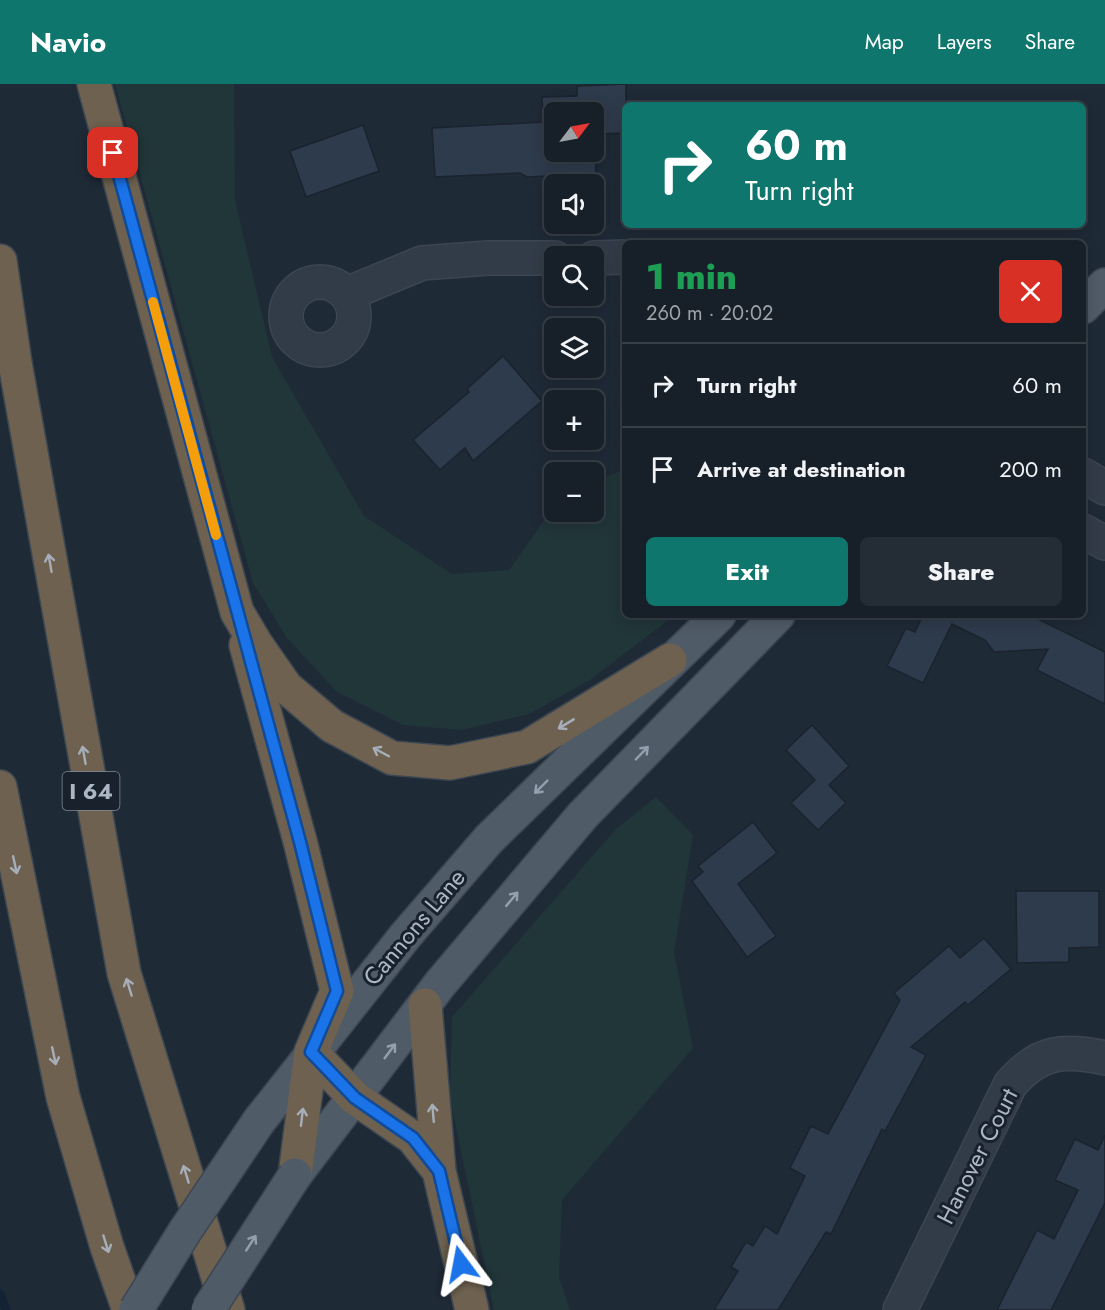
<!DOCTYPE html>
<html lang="en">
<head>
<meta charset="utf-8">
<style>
  body { margin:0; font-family:Jost,sans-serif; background:#242d35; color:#f1f3f6; height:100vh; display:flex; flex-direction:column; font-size:22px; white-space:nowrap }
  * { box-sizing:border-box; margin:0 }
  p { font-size:20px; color:#9ea3a8 }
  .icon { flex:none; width:33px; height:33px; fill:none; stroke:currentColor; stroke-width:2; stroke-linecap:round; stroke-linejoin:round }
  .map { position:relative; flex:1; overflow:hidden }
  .details { position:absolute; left:622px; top:156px; width:464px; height:378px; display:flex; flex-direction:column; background:#172029; border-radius:9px; box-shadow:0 3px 15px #0003,0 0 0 2px #363e46 }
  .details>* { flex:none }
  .guide { position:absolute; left:622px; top:18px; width:464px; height:126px; border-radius:9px; box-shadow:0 3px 15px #0003,0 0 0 2px #363e46; background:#0f766e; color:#fff; overflow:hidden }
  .needle { width:39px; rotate:58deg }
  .tools { position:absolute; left:544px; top:18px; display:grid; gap:12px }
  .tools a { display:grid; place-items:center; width:60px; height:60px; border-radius:9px; background:#172029; box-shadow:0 3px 15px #0003,0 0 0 2px #363e46; font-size:30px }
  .pin { position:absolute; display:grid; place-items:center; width:51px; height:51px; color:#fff; margin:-26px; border-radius:12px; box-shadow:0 3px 9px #0006 }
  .me { position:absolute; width:66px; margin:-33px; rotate:347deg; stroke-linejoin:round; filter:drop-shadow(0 0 4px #0008) }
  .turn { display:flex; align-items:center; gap:21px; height:126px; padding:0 24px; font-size:27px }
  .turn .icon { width:78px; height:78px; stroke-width:2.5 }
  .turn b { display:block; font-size:42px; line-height:51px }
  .round { display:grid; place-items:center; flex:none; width:63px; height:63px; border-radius:9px; background:#242d35 }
  .headline { display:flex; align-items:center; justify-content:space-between; height:102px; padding:0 24px }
  h1 { font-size:36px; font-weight:800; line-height:45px; color:#1e9e55 }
  .cta { display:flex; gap:12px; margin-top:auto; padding:12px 24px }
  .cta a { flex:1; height:69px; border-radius:9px; background:#0f766e; color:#fff; font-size:24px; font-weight:800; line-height:69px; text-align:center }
  .cta a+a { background:#242d35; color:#f1f3f6 }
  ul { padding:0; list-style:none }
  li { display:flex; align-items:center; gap:18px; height:84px; padding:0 24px; border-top:2px solid #363e46 }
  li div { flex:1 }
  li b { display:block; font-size:22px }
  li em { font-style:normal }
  header { display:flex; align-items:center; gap:36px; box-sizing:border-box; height:84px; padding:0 30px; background:#0f766e; color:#fff }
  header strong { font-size:28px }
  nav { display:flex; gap:33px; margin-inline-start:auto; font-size:21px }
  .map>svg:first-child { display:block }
</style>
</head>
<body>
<header>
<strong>Navio</strong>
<nav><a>Map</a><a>Layers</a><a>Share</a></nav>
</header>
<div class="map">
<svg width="1105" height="1226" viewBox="0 0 1105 1226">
  <rect width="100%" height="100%" fill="#1f2a37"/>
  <!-- green -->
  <path fill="#213639" d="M115,0H234L235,116L272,273L364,432L452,490L509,486L555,421V428H594V398L625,385L626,531H675L590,596L529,630L461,646L403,641L337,608L287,554L253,499Z
    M656,713L693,751L674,868L693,964L562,1116L559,1193L570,1226H494L450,1014L452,933L616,745Z"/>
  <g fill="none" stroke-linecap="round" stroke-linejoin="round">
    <!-- stream -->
    <path stroke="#132235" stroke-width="9" d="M0,1210L6,1226"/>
  </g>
  <!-- building -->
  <path fill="#2e3b4c" stroke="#1a232e" stroke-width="1.5" fill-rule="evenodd" d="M626,0V49L598,50V60H595L596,90L527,93L520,89L435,93L432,44L543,38L542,13L577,12V2ZM555,28H594V68H555Z
    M363,41L379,87L306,113L290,67Z
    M503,272L542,317L473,377L465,364L440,386L413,356L469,308L467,305Z
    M923,531H1030L1105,568V620L1037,586L1048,565L994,568L985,556L952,540L923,599L887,582L906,544L915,548Z
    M812,641L849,682L829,701L846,719L818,746L791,719L815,696L786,666Z
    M753,738L777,769L738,800L776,852L747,873L692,797L703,788L698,782Z
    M1016,807H1099V863L1069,864V878L1017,879Z
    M984,854L1011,885L968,921L965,918L911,963L926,971L885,1047L882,1045L831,1150L826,1148L778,1226H714L738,1187L731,1183L746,1158L753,1162L765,1142L777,1150L805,1092L790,1084L811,1042L828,1050L900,916L894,909L949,862L960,874Z
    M1105,1051V1119L1051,1226H997L1037,1146L1054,1155L1078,1106L1055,1096L1075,1055L1098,1066Z"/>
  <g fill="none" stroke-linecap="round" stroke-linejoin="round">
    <!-- minor casing -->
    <g stroke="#3c4551" stroke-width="36">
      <path id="minor" d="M594,174L626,173
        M286 232a34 34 0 1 1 68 0a34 34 0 1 1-68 0Z
        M347,210L422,179L488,174H555
        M1083,391L1105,404
        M1083,447L1105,459
        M900,1226L1010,1001C1038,967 1064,965 1105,974"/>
    </g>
    <!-- major casing -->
    <g stroke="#3c4551" stroke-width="36">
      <path id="major" d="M1083,223L1105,201
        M259,1037L406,851L489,755L719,531
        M295,1091L440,900L583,731L778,531"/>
    </g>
    <!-- highway casing -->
    <g stroke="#3d4752" stroke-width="36">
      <path id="highway" d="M94,0L237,528L256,560L286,603L332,642L392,674L450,679L527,663L670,576
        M0,177L15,279L124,889L228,1226
        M246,561L300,757L337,907L311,968L295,1091
        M0,703L63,1013L107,1163L129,1226
        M425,921L439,1087L472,1226
        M311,968L355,1014L413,1054L439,1087"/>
    </g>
    <!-- minor -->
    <use href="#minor" stroke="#323c48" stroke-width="33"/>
    <!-- major -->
    <use href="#major" stroke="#505b68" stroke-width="33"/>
    <!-- highway -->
    <use href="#highway" stroke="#6e614f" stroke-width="33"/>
    <!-- major-bridge casing -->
    <g stroke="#3c4551" stroke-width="36" stroke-linecap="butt">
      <path id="major-bridge" d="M136,1226L185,1147L259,1037
        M208,1226L295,1091"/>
    </g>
    <!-- major-bridge -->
    <use href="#major-bridge" stroke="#505b68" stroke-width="33"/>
  </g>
  <!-- one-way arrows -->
  <defs><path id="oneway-shaft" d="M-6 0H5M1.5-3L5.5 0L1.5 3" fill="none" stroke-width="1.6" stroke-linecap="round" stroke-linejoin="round" transform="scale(1.5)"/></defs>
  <g stroke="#a6aeb9">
    <use href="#oneway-shaft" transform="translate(50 479) rotate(-100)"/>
    <use href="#oneway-shaft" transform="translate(566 640) rotate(149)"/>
    <use href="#oneway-shaft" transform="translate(381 668) rotate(-152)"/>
    <use href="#oneway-shaft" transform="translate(84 671) rotate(-100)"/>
    <use href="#oneway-shaft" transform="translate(15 781) rotate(78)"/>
    <use href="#oneway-shaft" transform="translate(129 903) rotate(-107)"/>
    <use href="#oneway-shaft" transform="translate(54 972) rotate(78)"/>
    <use href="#oneway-shaft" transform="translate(433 1029) rotate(-95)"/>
    <use href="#oneway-shaft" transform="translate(302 1033) rotate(-83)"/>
    <use href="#oneway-shaft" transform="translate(186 1090) rotate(-107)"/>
    <use href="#oneway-shaft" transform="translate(106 1160) rotate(73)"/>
  </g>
  <g stroke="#95a0ae">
    <use href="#oneway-shaft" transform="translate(642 669) rotate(-46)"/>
    <use href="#oneway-shaft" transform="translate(541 703) rotate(135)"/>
    <use href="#oneway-shaft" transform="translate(512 815) rotate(-50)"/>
    <use href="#oneway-shaft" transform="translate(390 967) rotate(-53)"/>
    <use href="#oneway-shaft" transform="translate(251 1159) rotate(-57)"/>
  </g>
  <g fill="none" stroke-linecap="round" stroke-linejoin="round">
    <!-- route casing -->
    <g stroke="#114b97" stroke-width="15">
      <path id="route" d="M113,69L300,758L337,907L311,968L355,1014L413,1054L439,1087L461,1180"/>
    </g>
    <!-- route -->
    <use href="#route" stroke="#1a73e8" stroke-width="10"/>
    <!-- slow -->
    <path stroke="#f59e0b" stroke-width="10" d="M153,218L216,451"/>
  </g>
  <g text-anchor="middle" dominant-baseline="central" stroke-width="6" stroke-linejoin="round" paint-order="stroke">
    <!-- shield labels -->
    <rect fill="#18212c" stroke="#808a97" stroke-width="1.5" x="62.5" y="688" width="57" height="38" rx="4.5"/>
    <g font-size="22" font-weight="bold" fill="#acb7c5">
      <text x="91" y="707">I 64</text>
    </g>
    <!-- street labels -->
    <g font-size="24" fill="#acb7c5" stroke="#18212c">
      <text transform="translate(414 843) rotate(-50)">Cannons Lane</text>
      <text transform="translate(977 1072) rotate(-63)">Hanover Court</text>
    </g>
  </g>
</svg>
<div class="tools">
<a><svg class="needle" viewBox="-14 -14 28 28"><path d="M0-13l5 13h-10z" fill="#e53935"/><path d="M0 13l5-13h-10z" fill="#9ea3a8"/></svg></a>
<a><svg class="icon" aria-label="sound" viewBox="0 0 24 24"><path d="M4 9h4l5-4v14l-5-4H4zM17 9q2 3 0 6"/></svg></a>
<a><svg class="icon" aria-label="search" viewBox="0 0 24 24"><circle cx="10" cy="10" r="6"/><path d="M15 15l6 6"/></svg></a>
<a><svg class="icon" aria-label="layers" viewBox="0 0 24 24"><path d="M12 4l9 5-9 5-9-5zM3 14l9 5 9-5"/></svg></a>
<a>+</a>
<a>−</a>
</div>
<div class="pin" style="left:113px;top:69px;background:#d93025"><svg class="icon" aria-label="arrive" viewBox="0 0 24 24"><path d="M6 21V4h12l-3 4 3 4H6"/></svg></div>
<svg class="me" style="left:461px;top:1180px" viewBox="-20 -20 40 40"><path d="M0-17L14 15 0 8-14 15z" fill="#1a73e8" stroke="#fff" stroke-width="4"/></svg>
<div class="guide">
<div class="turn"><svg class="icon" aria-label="right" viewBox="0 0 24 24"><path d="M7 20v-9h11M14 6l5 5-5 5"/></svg><div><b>60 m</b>Turn right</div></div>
</div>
<section class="details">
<div class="headline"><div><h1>1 min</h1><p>260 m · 20:02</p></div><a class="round" style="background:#d93025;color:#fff"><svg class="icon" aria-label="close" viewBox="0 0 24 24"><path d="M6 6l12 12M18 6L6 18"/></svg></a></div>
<ul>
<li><svg class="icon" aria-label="right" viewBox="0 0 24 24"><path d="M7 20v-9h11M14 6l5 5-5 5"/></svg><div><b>Turn right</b></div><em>60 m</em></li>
<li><svg class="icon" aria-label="arrive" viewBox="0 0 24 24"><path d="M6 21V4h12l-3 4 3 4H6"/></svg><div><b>Arrive at destination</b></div><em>200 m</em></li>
</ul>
<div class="cta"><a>Exit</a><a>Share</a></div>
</section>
</div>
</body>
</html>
